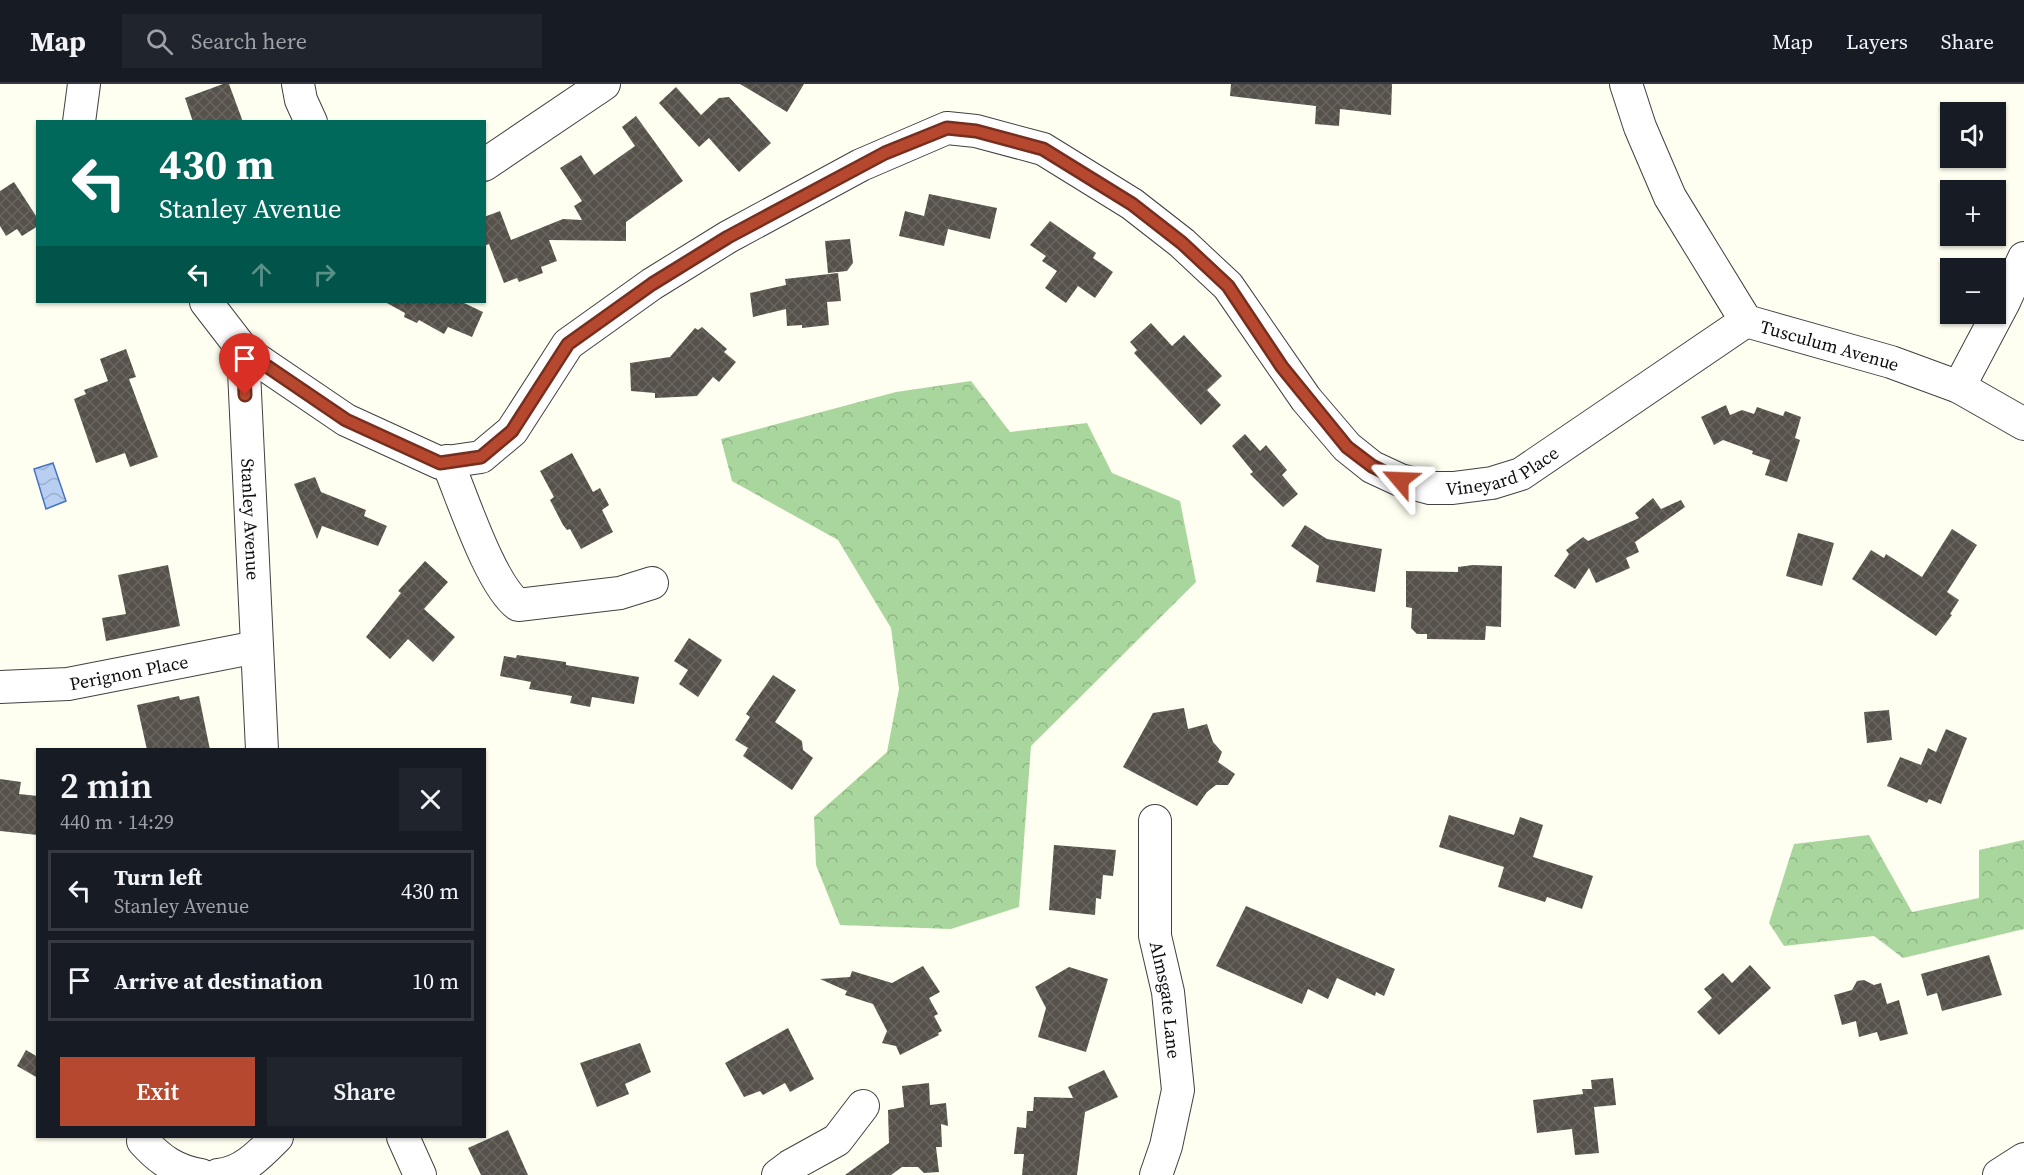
<!DOCTYPE html>
<html lang="en">
<head>
<meta charset="utf-8">
<style>
  body { margin:0; font-family:"Source Serif 4",serif; background:#20242c; color:#f1f3f6; height:100vh; display:flex; flex-direction:column; font-size:22px; white-space:nowrap }
  * { box-sizing:border-box; margin:0 }
  p { font-size:20px; color:#9ea1a6 }
  .icon { flex:none; width:33px; height:33px; fill:none; stroke:currentColor; stroke-width:2; stroke-linecap:round; stroke-linejoin:round }
  .map { position:relative; flex:1; overflow:hidden }
  .sheet { position:absolute; left:36px; top:664px; width:450px; height:390px; display:flex; flex-direction:column; background:#171b24; border-radius:0px; box-shadow:0 2px 4px #0004 }
  .sheet>* { flex:none }
  .hud { position:absolute; left:36px; top:36px; width:450px; height:183px; border-radius:0px; box-shadow:0 2px 4px #0004; background:#00695c; color:#fff; overflow:hidden }
  .fabs { position:absolute; left:1940px; top:18px; display:grid; gap:12px }
  .fabs a { display:grid; place-items:center; width:66px; height:66px; border-radius:0px; background:#171b24; box-shadow:0 2px 4px #0004; font-size:30px }
  .pin { position:absolute; display:grid; place-items:center; width:51px; height:51px; color:#fff; margin:-62px -26px; border-radius:50% 50% 50% 0; rotate:-45deg; box-shadow:0 0 6px #0007 }
  .pin .icon { rotate:45deg }
  .me { position:absolute; width:66px; margin:-33px; rotate:296deg; stroke-linejoin:round; filter:drop-shadow(0 0 4px #0008) }
  .turn { display:flex; align-items:center; gap:21px; height:126px; padding:0 24px; font-size:27px }
  .turn .icon { width:78px; height:78px; stroke-width:2.5 }
  .turn b { display:block; font-size:42px; line-height:51px }
  .lanes { display:flex; align-items:center; height:57px; padding:0 24px; background:#0003; justify-content:center; gap:30px; direction:ltr }
  .lanes .off { opacity:.35 }
  .round { display:grid; place-items:center; flex:none; width:63px; height:63px; border-radius:0px; background:#20242c }
  .overview { display:flex; align-items:center; justify-content:space-between; height:102px; padding:0 24px }
  h1 { font-size:36px; font-weight:600; line-height:45px }
  .action { display:flex; gap:12px; margin-top:auto; padding:12px 24px }
  .action a { flex:1; height:69px; border-radius:0px; background:#b6482f; color:#fff; font-size:24px; font-weight:600; line-height:69px; text-align:center }
  .action a+a { background:#20242c; color:#f1f3f6 }
  ul { padding:0; list-style:none }
  li { display:flex; align-items:center; gap:18px; height:81px; margin:0 12px 9px; padding:0 12px; border:3px solid #363941; border-radius:0px }
  li div { flex:1 }
  li b { display:block; font-size:22px }
  li em { font-style:normal }
  header { display:flex; align-items:center; gap:36px; box-sizing:border-box; height:84px; padding:0 30px; background:#171b24; border-bottom:2px solid #363941 }
  header strong { font-size:28px }
  nav { display:flex; gap:33px; margin-inline-start:auto; font-size:21px }
  .search { width:420px; height:54px; background:#20242c; display:flex; align-items:center; gap:15px; box-sizing:border-box; padding:0 21px; border-radius:0px; color:#9ea1a6; font-size:22px }
  .map>svg:first-child { display:block }
</style>
</head>
<body>
<header>
<strong>Map</strong>
<div class="search"><svg class="icon" aria-label="search" viewBox="0 0 24 24"><circle cx="10" cy="10" r="6"/><path d="M15 15l6 6"/></svg>Search here</div>
<nav><a>Map</a><a>Layers</a><a>Share</a></nav>
</header>
<div class="map">
<svg width="2024" height="1091" viewBox="0 0 2024 1091">
  <defs>
    <pattern id="forest-crowns" width="20" height="18" patternUnits="userSpaceOnUse" patternTransform="scale(1.5)"><rect width="20" height="18" fill="#a9d69c"/><path d="M2 6a3 3 0 1 1 6 0M12 15a3 3 0 1 1 6 0" fill="none" stroke="#90b685"/></pattern>
    <pattern id="water-waves" width="16" height="10" patternUnits="userSpaceOnUse" patternTransform="scale(1.5)"><rect width="16" height="10" fill="#b8cff2"/><path d="M0 5q4-4 8 0t8 0" fill="none" stroke="#9db1ce"/></pattern>
    <pattern id="building-cross-hatch" width="8" height="8" patternUnits="userSpaceOnUse" patternTransform="scale(1.5)"><rect width="8" height="8" fill="#56524b"/><path d="M0 0l8 8M0 8l8-8" fill="none" stroke="#696661"/></pattern>
  </defs>
  <rect width="100%" height="100%" fill="#fefef1"/>
  <!-- forest -->
  <path fill="url(#forest-crowns)" d="M971,297L1010,348L1087,339L1112,389L1180,417L1196,498L1031,662L1019,823L951,845L840,841L816,781L814,733L887,668L899,605L891,544L838,456L732,397L721,355L896,308Z
    M1869,751L1912,828L1979,814V766L2024,756V845L1903,874L1874,852L1784,862L1769,839L1794,760Z"/>
  <!-- water -->
  <path fill="url(#water-waves)" stroke="#4473c5" stroke-width="1.5" d="M53,379L66,417L46,425L34,385Z"/>
  <!-- building -->
  <path fill="url(#building-cross-hatch)" d="M223,0H229L243,38H193L185,14Z
    M740,0H804L787,28Z
    M1231,0H1392L1391,31L1340,25L1339,42L1315,40L1316,22L1230,12Z
    M676,3L701,31L719,14L729,13L771,59L739,88L709,54L699,63L659,19Z
    M636,32L683,97L626,138V157L549,156L557,177L541,183L543,189L519,198L517,194L504,199L489,160L484,162V133L500,127L511,156L563,135L582,136L574,122L582,117L560,84L581,71L594,91L635,62L622,43Z
    M14,98L38,135V142L22,152L17,145L6,152L0,142V107Z
    M929,110L997,124L990,155L948,145L944,162L899,152L905,127L924,132Z
    M1050,137L1096,169L1093,174L1113,188L1095,214L1078,202L1066,219L1045,204L1057,187L1042,177L1046,172L1030,161Z
    M850,155L853,179L847,187L828,189L825,157Z
    M838,189L841,217L827,218L829,241L802,244V241L787,242L786,225L753,233L750,209L786,201L785,195Z
    M385,218H462L483,228L472,253L448,243L444,250L419,236L417,239L404,233L405,229Z
    M1151,239L1172,262L1184,251L1222,292L1207,306L1221,321L1201,341L1134,269L1137,266L1130,258Z
    M702,243L727,265L724,268L736,278L719,298L713,293L697,312L655,314V309L631,307L630,279L670,273L695,244L698,246Z
    M126,265L136,293L129,295L158,373L130,383L125,369L96,379L74,315L86,310L84,306L108,297L100,275Z
    M1726,321L1730,331L1742,326L1754,330L1757,323L1783,332L1785,327L1801,333L1795,354L1800,356L1787,398L1765,391L1770,376L1752,370L1753,367L1723,356L1714,361L1701,333Z
    M1245,350L1260,367L1266,361L1287,386L1282,391L1298,410L1283,423L1250,390L1253,388L1232,362Z
    M572,369L593,408L600,404L609,421L602,426L613,448L581,465L570,445L567,446L563,441L550,416L554,413L540,387Z
    M315,393L321,408L366,426L364,432L387,442L378,462L322,442L317,455L294,400Z
    M1653,414L1661,425L1681,416L1685,423L1635,458L1639,468L1626,474L1630,484L1596,499L1589,484L1575,505L1554,492L1569,470L1566,466L1583,453L1588,457L1639,434L1635,429Z
    M1305,441L1327,455L1382,465L1375,508L1316,498L1319,482L1291,462Z
    M1952,445L1977,461L1947,508L1959,516L1950,530L1952,531L1936,552L1852,495L1871,466L1884,474L1886,470L1922,493Z
    M1798,449L1834,459L1822,502L1786,492Z
    M425,477L448,498L424,525L455,553L433,578L408,555L390,575L366,553L401,509L398,507Z
    M168,481L180,542L106,557L102,534L126,530L118,491Z
    M1473,481L1502,482L1501,543L1486,542L1485,556L1427,555V550H1417L1411,544L1412,524L1406,523V487L1458,488V483Z
    M689,554L722,576L698,613L679,600L688,586L674,577Z
    M517,571L566,578V581L639,593L634,620L592,613L590,623L570,619L572,612L529,605L531,598L500,592L504,572L516,574Z
    M773,591L796,606L775,638L802,657L803,666L813,674L792,706L743,672L748,664L735,656L750,633L746,630Z
    M179,612L180,616L199,612L210,666H147L137,621Z
    M1184,624L1188,645L1207,640L1213,658L1222,668L1218,678L1235,690L1228,701H1216L1207,708L1197,722L1123,683L1153,629Z
    M1889,626L1892,656L1867,659L1864,628Z
    M1946,645L1967,654L1941,720L1929,715L1927,719L1887,702L1900,673L1921,681L1928,664L1936,668Z
    M0,695L21,698L19,710L38,712V751L0,747Z
    M1449,731L1514,751L1520,733L1543,741L1533,773L1593,792L1582,825L1547,813L1545,818L1498,803L1504,783L1439,763Z
    M1054,761L1116,766L1113,792L1103,791L1101,815L1096,814L1095,831L1049,826Z
    M1246,822L1395,885L1384,912L1376,908L1375,912L1337,894L1328,915L1308,905L1302,920L1216,882Z
    M1989,871L2002,911L1942,927L1937,909L1927,912L1921,890Z
    M1750,881L1771,904L1719,951L1697,928L1712,914L1704,905L1723,889L1732,899Z
    M923,882L940,908L929,914L938,930L934,932L942,947L938,949L939,951L900,971L896,962L882,959L887,947L873,920L845,911L847,907L820,895L850,893L852,887L892,899Z
    M1069,883L1108,895L1086,968L1038,953L1046,924L1035,903Z
    M1864,896L1874,901L1881,899L1887,920L1899,916L1908,950L1880,957L1877,948L1859,953L1856,937L1842,941L1834,911L1852,906L1857,897Z
    M788,944L814,995L790,1008L785,999L763,1011L760,1007L744,1013L725,979Z
    M640,959L651,988L625,1000L629,1010L597,1023L580,979Z
    M26,966L38,973V994L17,982Z
    M1104,986L1118,1013L1085,1028L1077,1091H1022L1024,1070H1014L1017,1043L1026,1044L1027,1027H1033L1034,1013L1073,1014L1068,1003Z
    M1613,994L1616,1021L1594,1023L1599,1069L1575,1071L1572,1045L1537,1049L1533,1016L1583,1010L1582,1005H1592L1591,996Z
    M929,999L930,1021L946,1019L948,1042L941,1040L942,1063H936L939,1088L924,1089L918,1083H902L891,1091H845L889,1059L888,1026L904,1023L902,1002Z
    M508,1046L528,1091H481L468,1064Z"/>
  <g fill="none" stroke-linecap="round" stroke-linejoin="round">
    <!-- minor casing -->
    <g stroke="#414141" stroke-width="34">
      <g id="minor">
        <path d="M298,0L301,16L311,38"/>
        <path id="s1" d="M1626,0L1640,43L1670,113L1746,237L1891,278L1959,303L2024,340"/>
        <path d="M79,38L84,0"/>
        <path d="M484,81L604,0"/>
        <path id="s2" d="M206,218L243,266L262,666"/>
        <path id="s3" d="M243,266L346,336L440,379L481,373L512,347L568,260L652,200L728,153L861,81L947,44L976,47L1043,65L1132,120L1182,159L1228,202L1306,315L1347,363L1372,383L1400,396L1430,404H1453L1492,399L1521,390L1746,237"/>
        <path d="M1959,303L2004,218L2024,174"/>
        <path d="M447,377C462,412 490,500 518,521L620,509L652,499"/>
        <path id="s4" d="M0,603L68,600L257,563"/>
        <path id="s5" d="M1155,737V852L1168,908L1178,1006L1166,1062L1156,1091"/>
        <path d="M403,1053L420,1091"/>
        <path d="M143,1057C160,1076 176,1087 201,1091"/>
        <path d="M218,1091C243,1089 261,1069 277,1053"/>
        <path d="M778,1091L790,1082L837,1056L863,1022"/>
        <path d="M1999,1091L2024,1075"/>
      </g>
    </g>
    <!-- minor -->
    <use href="#minor" stroke="#fff" stroke-width="32"/>
  </g>
  <g fill="none" stroke-linecap="round" stroke-linejoin="round">
    <!-- route casing -->
    <g stroke="#762f1f" stroke-width="15">
      <path id="route" d="M245,311L243,266L346,336L440,379L481,373L512,347L568,260L652,200L728,153L885,69L947,44L976,47L1043,65L1132,120L1182,159L1228,202L1282,283L1347,363L1372,382L1400,396"/>
    </g>
    <!-- route -->
    <use href="#route" stroke="#b6482f" stroke-width="10"/>
  </g>
  <g text-anchor="middle" dominant-baseline="central" stroke-width="6" stroke-linejoin="round" paint-order="stroke">
    <!-- street labels -->
    <g font-size="18" fill="#0e0e0e" stroke="#fff">
      <text stroke="none"><textPath href="#s1" startOffset="354">Tusculum Avenue</textPath></text>
      <text stroke="none"><textPath href="#s3" startOffset="1550">Vineyard Place</textPath></text>
      <text stroke="none"><textPath href="#s2" startOffset="230">Stanley Avenue</textPath></text>
      <text stroke="none"><textPath href="#s4" startOffset="130">Perignon Place</textPath></text>
      <text stroke="none"><textPath href="#s5" startOffset="180">Almsgate Lane</textPath></text>
    </g>
  </g>
</svg>
<div class="fabs">
<a><svg class="icon" aria-label="sound" viewBox="0 0 24 24"><path d="M4 9h4l5-4v14l-5-4H4zM17 9q2 3 0 6"/></svg></a>
<a>+</a>
<a>−</a>
</div>
<div class="pin" style="left:245px;top:311px;background:#d93025"><svg class="icon" aria-label="arrive" viewBox="0 0 24 24"><path d="M6 21V4h12l-3 4 3 4H6"/></svg></div>
<svg class="me" style="left:1400px;top:396px" viewBox="-20 -20 40 40"><path d="M0-17L14 15 0 8-14 15z" fill="#b6482f" stroke="#fff" stroke-width="4"/></svg>
<div class="hud">
<div class="turn"><svg class="icon" aria-label="left" viewBox="0 0 24 24"><path d="M17 20v-9H6M10 6l-5 5 5 5"/></svg><div><b>430 m</b>Stanley Avenue</div></div>
<div class="lanes"><svg class="icon" aria-label="left" viewBox="0 0 24 24"><path d="M17 20v-9H6M10 6l-5 5 5 5"/></svg><svg class="icon off" aria-label="ahead" viewBox="0 0 24 24"><path d="M12 20V5M6 11l6-6 6 6"/></svg><svg class="icon off" aria-label="right" viewBox="0 0 24 24"><path d="M7 20v-9h11M14 6l5 5-5 5"/></svg></div>
</div>
<section class="sheet">
<div class="overview"><div><h1>2 min</h1><p>440 m · 14:29</p></div><a class="round"><svg class="icon" aria-label="close" viewBox="0 0 24 24"><path d="M6 6l12 12M18 6L6 18"/></svg></a></div>
<ul>
<li><svg class="icon" aria-label="left" viewBox="0 0 24 24"><path d="M17 20v-9H6M10 6l-5 5 5 5"/></svg><div><b>Turn left</b><p>Stanley Avenue</p></div><em>430 m</em></li>
<li><svg class="icon" aria-label="arrive" viewBox="0 0 24 24"><path d="M6 21V4h12l-3 4 3 4H6"/></svg><div><b>Arrive at destination</b></div><em>10 m</em></li>
</ul>
<div class="action"><a>Exit</a><a>Share</a></div>
</section>
</div>
</body>
</html>
